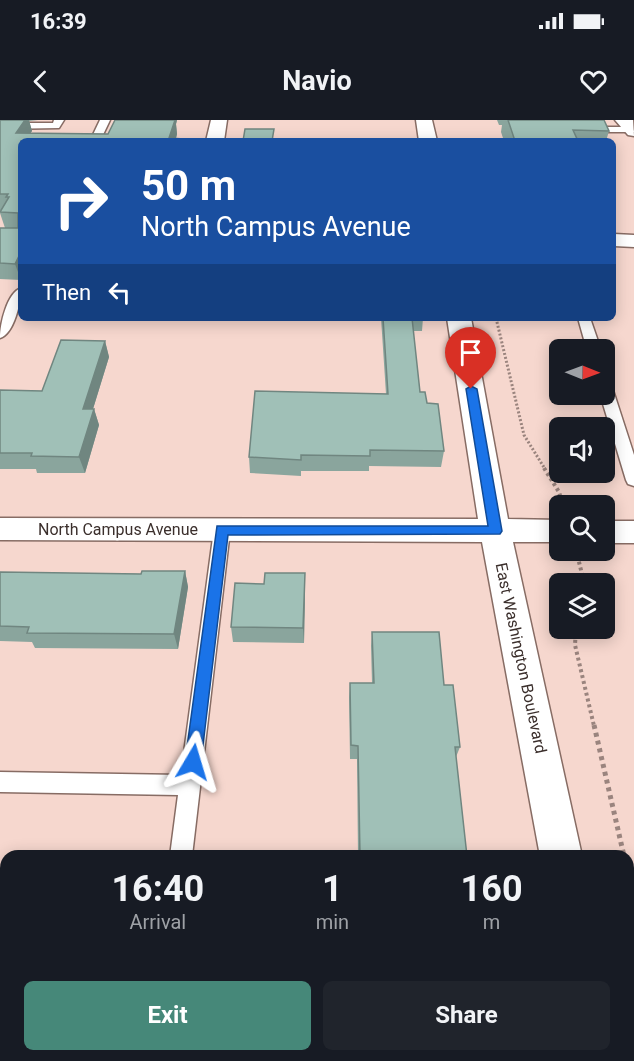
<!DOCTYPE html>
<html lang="en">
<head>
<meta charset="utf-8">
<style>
  body { margin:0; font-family:Roboto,sans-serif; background:#20242c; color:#f1f3f6; height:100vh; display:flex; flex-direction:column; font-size:22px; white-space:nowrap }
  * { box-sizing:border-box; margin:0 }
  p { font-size:20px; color:#9ea1a6 }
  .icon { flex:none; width:33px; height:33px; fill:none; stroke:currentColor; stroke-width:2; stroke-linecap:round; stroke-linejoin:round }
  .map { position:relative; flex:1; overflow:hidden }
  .side { position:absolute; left:0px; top:730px; width:634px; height:212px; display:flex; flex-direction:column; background:#171b24; border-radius:18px 18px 0 0; box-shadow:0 3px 15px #0003 }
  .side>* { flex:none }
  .top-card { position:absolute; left:18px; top:18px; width:598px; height:183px; border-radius:9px; box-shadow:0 3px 15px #0003; background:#1a4fa0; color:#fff; overflow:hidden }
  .needle { width:39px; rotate:91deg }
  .controls { position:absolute; left:549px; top:219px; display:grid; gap:12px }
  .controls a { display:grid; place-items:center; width:66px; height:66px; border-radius:9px; background:#171b24; box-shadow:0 3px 15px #0003; font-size:30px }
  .pin { position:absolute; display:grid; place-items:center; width:51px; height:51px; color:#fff; margin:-62px -26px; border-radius:50% 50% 50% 0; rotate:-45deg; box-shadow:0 0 6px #0007 }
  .pin .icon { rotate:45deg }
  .me { position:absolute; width:66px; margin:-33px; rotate:7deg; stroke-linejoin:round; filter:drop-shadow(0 0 4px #0008) }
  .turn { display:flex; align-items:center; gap:21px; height:126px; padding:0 24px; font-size:27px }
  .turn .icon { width:78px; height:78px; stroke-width:2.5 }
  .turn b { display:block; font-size:42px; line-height:51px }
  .then { display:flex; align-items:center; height:57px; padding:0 24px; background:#0003; gap:12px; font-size:22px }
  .eta { display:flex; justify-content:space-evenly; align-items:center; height:102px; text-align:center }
  .eta b { font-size:36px; font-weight:700; line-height:42px }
  .primary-button { display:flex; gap:12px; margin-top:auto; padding:12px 24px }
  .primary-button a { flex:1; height:69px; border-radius:9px; background:#468879; color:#fff; font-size:24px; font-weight:700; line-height:69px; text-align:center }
  .primary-button a+a { background:#20242c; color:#f1f3f6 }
  .status { display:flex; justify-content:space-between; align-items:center; height:42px; padding:0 30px; background:#171b24; direction:ltr }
  .status svg { height:16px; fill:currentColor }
  header { display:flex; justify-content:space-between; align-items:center; height:78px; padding:0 24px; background:#171b24; font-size:27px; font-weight:700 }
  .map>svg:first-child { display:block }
</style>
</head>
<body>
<div class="status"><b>16:39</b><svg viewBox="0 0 49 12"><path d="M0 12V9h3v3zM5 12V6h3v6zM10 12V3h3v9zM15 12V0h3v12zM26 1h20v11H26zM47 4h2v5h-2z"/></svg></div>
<header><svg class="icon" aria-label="back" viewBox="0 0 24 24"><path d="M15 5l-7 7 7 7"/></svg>Navio<svg class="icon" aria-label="heart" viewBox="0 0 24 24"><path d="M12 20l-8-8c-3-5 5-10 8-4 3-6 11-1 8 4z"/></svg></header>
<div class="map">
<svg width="634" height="941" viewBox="0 0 634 941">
  <rect width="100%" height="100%" fill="#f6d7ce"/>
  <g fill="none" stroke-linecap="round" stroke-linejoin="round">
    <!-- service casing -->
    <g stroke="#876c64" stroke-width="3">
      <path id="service" d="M54,0H64L59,8L0,9V3H53Z
        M100,0H110L100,21H90Z
        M583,7H632L634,12H586L583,11Z
        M21,168C21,182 14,214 0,218C0,204 7,173 21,168Z
        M578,198H590L601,230H587Z
        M604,260L611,264L634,335V366L628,364L626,360L600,274H604Z
        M222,404L228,406L230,410L192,736H170L178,675L0,672V652L181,655L214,410L216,406Z
        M143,936H169V941H143Z"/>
    </g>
    <!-- minor casing -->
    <g stroke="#876c64" stroke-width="3">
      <path id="minor" d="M211,0H227L224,21H206Z
        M615,0H633L634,16L628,15Z
        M614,114L634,115V127L614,126Z"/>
    </g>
    <!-- tertiary casing -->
    <g stroke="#876c64" stroke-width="3">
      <path id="tertiary" d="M416,0H432L437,21H419Z
        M447,198H471L508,399L560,400V422H513L582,736H540L482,422L0,420V398L478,399Z
        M604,401H634V423H604Z
        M578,936H626L628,941H578Z"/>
    </g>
    <!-- path-far2 -->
    <path stroke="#9a847e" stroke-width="3" stroke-dasharray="2 2" stroke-linecap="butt" d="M496,198L524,315L545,349"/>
    <!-- path-far1 -->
    <path stroke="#9a847e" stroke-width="4" stroke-dasharray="3 3" stroke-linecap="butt" d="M544,348L559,372L562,382
      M576,430L582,454L581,464
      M576,508L575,525L594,606"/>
    <!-- path -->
    <path stroke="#9a847e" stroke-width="5" stroke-dasharray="4 4" stroke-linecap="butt" d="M594,605L624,736
      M628,755L634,779"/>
    <!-- service -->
    <use href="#service" fill="#fff" fill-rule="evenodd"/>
    <!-- minor -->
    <use href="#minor" fill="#fff" fill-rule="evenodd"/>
    <!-- tertiary -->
    <use href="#tertiary" fill="#fff" fill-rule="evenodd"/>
  </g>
  <!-- wall -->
  <path fill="#8aa59d" d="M0,0H38L29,1L32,11L30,13L108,14L115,0H177L176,4L177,14L176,19H183V21H21V160L0,159V108H12H5L0,93L1,90H0Z
    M497,0H604L609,11L606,21H504L501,12L502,5H499Z
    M381,198H423L422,211H413L420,272L427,283L444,331L441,347L369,346V351H301V356L250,353L249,337L386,274Z
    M105,221L109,237L93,289H94L99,305L85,353H37L36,349H0V270L42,271Z
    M185,451L188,467L178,529L35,528L32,522L0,521V452L141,454Z
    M305,453L304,523L233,522L231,507L264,464Z
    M372,512L444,565L460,627L456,637L467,736H358L357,639H350L349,577L350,563H372L371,526Z
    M0,804H6V933H0Z
    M26,936H119L118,941L35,940Z
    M395,936H488L482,941L395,939Z"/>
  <!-- shaded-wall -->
  <path fill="#708680" d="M25,0H29L32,11L25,21L16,13Z
    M172,0H177L176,4L177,14L175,21L169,18Z
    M21,132V160L15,144Z
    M105,221L109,237L88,305L83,289Z
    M94,289L99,305L85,353L79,337Z
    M185,451L188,467L178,529L174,514Z
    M305,453V469L304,523L303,508Z
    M110,936H119L118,941L110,937Z"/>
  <!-- building -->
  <path fill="#a0c0b7" stroke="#708680" stroke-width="1.5" d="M0,0H25L16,13L108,14L115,0H175L169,18L183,19L182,21H21V132L15,144L0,143V108H18V93L0,92L9,77H6L8,74H0Z
    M508,0H604L609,11L573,10L578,21H515Z
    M245,9H274L272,21H243Z
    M383,198H412L420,272H425L427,283L438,284L444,331L370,330V336L301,335V340L249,337L255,271L388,274Z
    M61,220L105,221L83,289H94L79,337L31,336L32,333H0V270L42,271Z
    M142,451H185L174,514L27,513L29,507L0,506V452L141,454Z
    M265,453H305L303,508L231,507L235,463L264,464Z
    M372,512H439L444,565H453L460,627H455L467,736H360L358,626L351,625L350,563H374Z
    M0,804H6V929H0Z
    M69,936H110V937Z"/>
  <!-- route -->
  <path fill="#1a73e8" stroke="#114b97" stroke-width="1.5" d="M471,266L477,269L502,411L500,414L228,415L201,642L198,647L193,650L187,647L185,642L217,406H488L466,269Z"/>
  <g text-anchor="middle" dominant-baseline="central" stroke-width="4.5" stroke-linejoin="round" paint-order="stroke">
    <!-- street labels -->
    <g font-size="16" fill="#3b2f2c" stroke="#fff">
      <text x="118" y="409">North Campus Avenue</text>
      <text transform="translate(521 538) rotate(78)">East Washington Boulevard</text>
    </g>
  </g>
</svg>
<div class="controls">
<a><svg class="needle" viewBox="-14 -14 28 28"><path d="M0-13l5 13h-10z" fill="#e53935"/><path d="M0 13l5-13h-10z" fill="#9ea1a6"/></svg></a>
<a><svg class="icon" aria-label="sound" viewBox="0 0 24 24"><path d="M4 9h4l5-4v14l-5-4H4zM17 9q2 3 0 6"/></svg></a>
<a><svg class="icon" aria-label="search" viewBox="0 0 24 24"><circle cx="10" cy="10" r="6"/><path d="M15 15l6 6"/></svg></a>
<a><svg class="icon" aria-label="layers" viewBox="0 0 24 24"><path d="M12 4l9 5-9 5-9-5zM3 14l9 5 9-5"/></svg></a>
</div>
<div class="pin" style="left:471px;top:269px;background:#d93025"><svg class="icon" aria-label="arrive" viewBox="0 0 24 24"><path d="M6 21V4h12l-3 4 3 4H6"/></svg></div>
<svg class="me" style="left:193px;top:642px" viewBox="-20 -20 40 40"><path d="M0-17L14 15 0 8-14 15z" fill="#1a73e8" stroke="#fff" stroke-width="4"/></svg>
<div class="top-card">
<div class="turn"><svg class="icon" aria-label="right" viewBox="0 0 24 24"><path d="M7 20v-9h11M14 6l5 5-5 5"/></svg><div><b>50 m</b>North Campus Avenue</div></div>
<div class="then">Then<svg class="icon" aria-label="left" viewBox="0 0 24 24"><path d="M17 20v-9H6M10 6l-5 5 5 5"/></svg></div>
</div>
<section class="side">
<div class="eta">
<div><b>16:40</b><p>Arrival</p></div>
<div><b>1</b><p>min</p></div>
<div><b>160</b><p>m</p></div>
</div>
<div class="primary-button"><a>Exit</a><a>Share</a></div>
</section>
</div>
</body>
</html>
